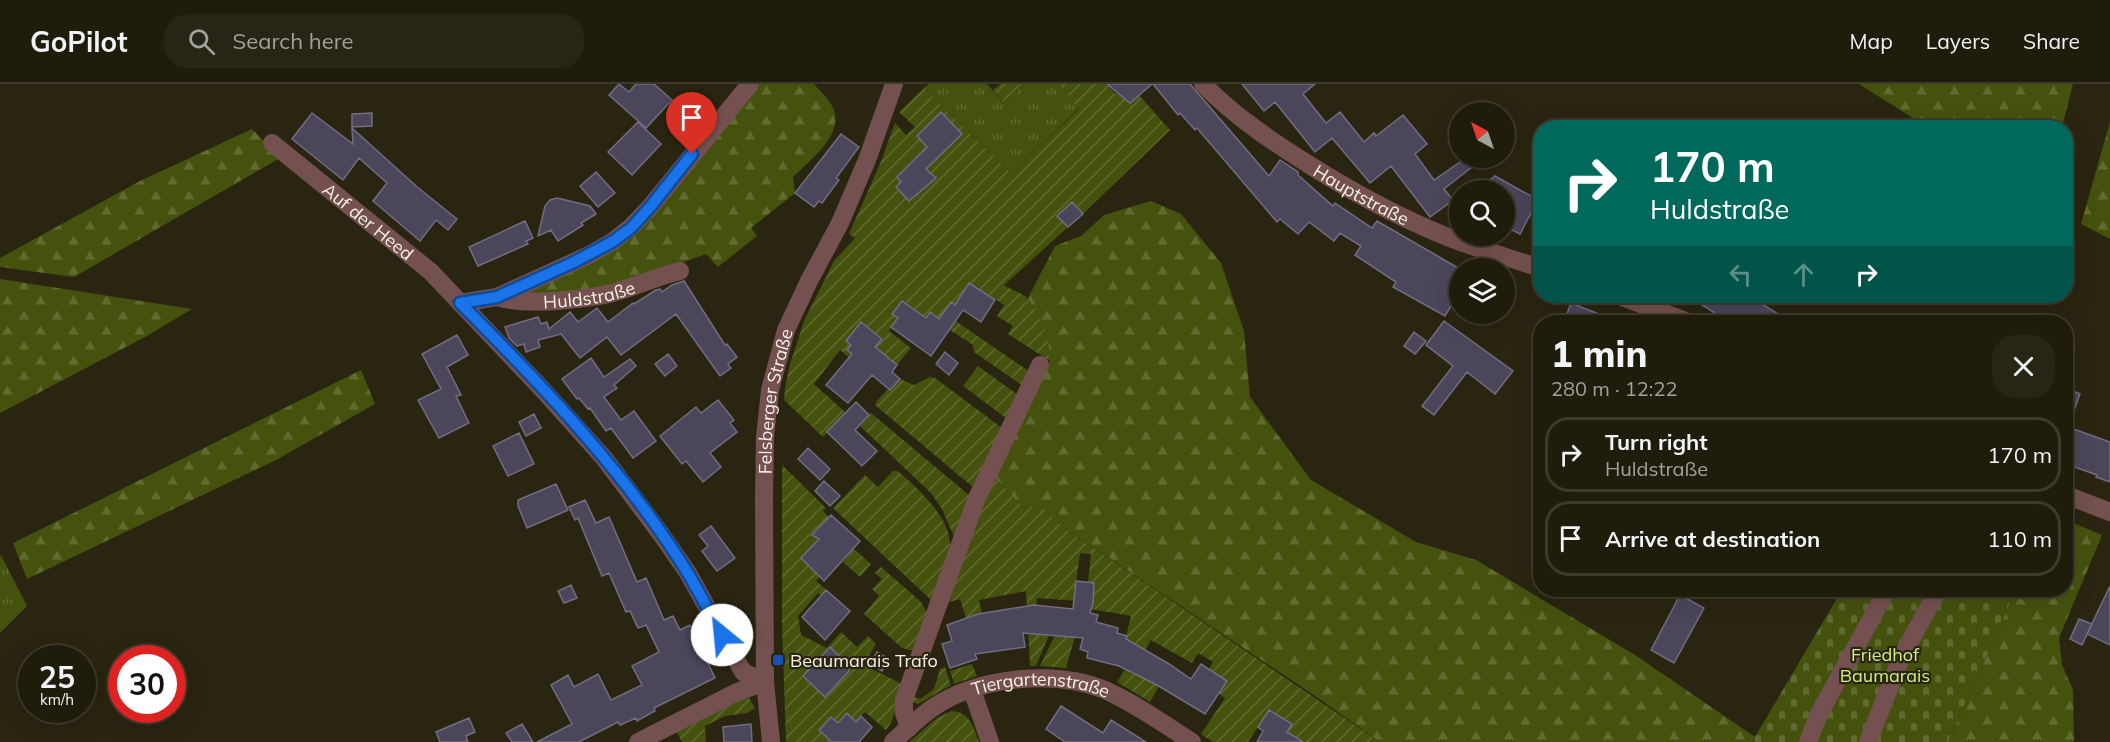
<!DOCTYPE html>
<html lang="en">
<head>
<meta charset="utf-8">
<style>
  body { margin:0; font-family:Mulish,sans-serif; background:#272515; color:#f1f3f6; height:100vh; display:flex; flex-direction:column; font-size:22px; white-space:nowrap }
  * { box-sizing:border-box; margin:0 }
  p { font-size:20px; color:#a1a19d }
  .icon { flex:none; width:33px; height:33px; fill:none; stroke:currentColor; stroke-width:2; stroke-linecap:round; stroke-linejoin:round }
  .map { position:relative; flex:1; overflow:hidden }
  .details { position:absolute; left:1533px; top:231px; width:540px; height:282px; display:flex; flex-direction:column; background:#1f1c0c; border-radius:24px; box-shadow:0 6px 24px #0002,0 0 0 2px #3c3a2d }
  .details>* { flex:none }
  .guide { position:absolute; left:1533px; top:36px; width:540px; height:183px; border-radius:24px; box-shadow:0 6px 24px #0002,0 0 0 2px #3c3a2d; background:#00695c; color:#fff; overflow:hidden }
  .needle { width:39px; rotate:320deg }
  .fabs { position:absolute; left:1449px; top:18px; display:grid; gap:12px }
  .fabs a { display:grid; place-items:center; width:66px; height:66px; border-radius:50%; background:#1f1c0c; box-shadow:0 6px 24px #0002,0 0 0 2px #3c3a2d; font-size:30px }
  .speed { position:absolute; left:18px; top:561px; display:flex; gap:12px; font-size:30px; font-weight:700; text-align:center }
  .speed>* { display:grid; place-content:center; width:78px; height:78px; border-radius:50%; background:#1f1c0c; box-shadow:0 6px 24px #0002,0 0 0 2px #3c3a2d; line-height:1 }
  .speed small { font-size:15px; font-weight:400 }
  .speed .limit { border:9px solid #d22; background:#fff; color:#111 }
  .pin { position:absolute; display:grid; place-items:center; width:51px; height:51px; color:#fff; margin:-62px -26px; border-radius:50% 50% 50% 0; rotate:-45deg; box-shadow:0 0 6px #0007 }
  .pin .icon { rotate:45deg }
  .me { position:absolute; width:66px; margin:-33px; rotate:332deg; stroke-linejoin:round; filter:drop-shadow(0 0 4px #0008) }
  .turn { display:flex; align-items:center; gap:21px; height:126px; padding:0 18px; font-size:27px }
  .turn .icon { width:78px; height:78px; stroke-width:2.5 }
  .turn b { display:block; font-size:42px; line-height:51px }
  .lanes { display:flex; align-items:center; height:57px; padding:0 18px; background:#0003; justify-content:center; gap:30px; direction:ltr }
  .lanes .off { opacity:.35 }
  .round { display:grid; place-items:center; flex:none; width:63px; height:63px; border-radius:24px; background:#272515 }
  .headline { display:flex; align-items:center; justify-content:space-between; height:102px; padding:0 18px }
  h1 { font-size:36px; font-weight:800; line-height:45px }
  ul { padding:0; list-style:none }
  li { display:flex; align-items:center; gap:18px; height:75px; margin:0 12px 9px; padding:0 6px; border:3px solid #3c3a2d; border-radius:24px }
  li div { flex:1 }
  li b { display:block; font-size:22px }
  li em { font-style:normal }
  header { display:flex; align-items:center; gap:36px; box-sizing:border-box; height:84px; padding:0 30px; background:#1f1c0c; border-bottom:2px solid #3c3a2d }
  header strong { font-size:28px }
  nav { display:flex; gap:33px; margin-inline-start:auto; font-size:21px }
  .search { width:420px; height:54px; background:#272515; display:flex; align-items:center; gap:15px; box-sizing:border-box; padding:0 21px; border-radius:24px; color:#a1a19d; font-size:22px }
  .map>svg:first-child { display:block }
</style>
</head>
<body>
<header>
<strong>GoPilot</strong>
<div class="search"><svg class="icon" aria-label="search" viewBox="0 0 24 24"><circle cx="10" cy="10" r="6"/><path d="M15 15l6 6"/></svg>Search here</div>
<nav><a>Map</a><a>Layers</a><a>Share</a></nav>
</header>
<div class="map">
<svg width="2110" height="658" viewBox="0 0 2110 658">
  <defs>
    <pattern id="grass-tufts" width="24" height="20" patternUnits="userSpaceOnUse" patternTransform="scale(1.5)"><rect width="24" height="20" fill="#45520e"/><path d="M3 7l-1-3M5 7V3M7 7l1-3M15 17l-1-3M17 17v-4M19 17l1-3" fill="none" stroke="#606b31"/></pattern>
    <pattern id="forest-firs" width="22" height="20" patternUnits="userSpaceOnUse" patternTransform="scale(1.5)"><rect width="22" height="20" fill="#45520e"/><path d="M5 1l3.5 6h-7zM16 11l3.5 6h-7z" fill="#606b31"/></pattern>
    <pattern id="cemetery-stones" width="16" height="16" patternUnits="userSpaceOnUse" patternTransform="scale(1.5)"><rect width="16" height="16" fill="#45520e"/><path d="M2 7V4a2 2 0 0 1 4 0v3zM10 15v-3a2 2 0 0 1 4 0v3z" fill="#606b31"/></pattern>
    <pattern id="garden-furrows" width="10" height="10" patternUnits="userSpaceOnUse" patternTransform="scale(1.5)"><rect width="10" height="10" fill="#45520e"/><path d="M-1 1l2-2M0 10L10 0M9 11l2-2" fill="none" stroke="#606b31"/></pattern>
  </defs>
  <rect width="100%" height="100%" fill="#292510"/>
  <!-- grass -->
  <path fill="url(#grass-tufts)" d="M929,0H987L1004,19L1027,0H1059L1079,24L1011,89L924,4Z
    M1,471L27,522L0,549V473Z"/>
  <!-- forest -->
  <path fill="url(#forest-firs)" d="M756,0H814C820,7 828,14 832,22C847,49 809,77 793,93L795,109L751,144L757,152L718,183L706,170L610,204L528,212L530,203L588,176Z
    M1859,0H2073L2062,43H1927Z
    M2110,38V155L2081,140Z
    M252,45L280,74L74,193L0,183V174L140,97Z
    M1151,117L1181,130L1221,179L1244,247L1250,313L1311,396L1416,458L1476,476L1635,571L1755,653L1752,658H1380L1318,614L1063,443L1042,423L1023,424L994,392L1050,277C1049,252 1040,235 1028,214L1055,162L1081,152L1104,131Z
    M0,195L192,225L145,253L0,329Z
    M361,286L375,320L276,376L27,495L13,459Z
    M2066,436L2102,451L2059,554L2062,581L2073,606L2074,658H1948L2016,506H2066Z"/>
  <!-- cemetery -->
  <path fill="url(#cemetery-stones)" d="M1842,506H2016L1948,658H1752Z"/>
  <!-- garden -->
  <path fill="url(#garden-furrows)" fill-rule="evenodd" d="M1000,0H1027L1004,19L993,6Z
    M1059,0H1106L1116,10L1118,9L1130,19L1139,11L1170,46L1083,130L1072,118L1058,131L1068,143L1004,201C1011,206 1023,209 1028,215C1043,232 1049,255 1050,277L1008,250L1013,242L997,232L1004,221L970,199L955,221L951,218L944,229L1033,290L1026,304L974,268L973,261L950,246L951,243L930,229L926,234L902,217L892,230L898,234L889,247L911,264L897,281L875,263L882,254L861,238L846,257L851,261L847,266L870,285L867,288L840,266L814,300L846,329L823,353L784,316L785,304L790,280L804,237L834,177L855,154L849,150L880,80L895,39L906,51L915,43L899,28L924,4L1011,89L1079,25ZM915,74L935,94L909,116L896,103L901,98L897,93Z
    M978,282L1022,314L1010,337L963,302Z
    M930,293L935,294L1002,344L974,404L875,321L877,317L888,305L890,306L900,295L914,301Z
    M871,329L970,412L955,455L942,425L931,409L860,342Z
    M782,381L826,424L823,427L829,433L812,450L818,457L801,475L820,492L816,497L839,517L835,523L818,509L798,532L801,551L827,564L841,548L857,563L868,552L876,560L866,576L857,572L854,576L904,601L891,639L886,646L865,628L856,638L847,629L838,639L831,633L820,646L832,658H786L782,542Z
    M893,387H898C918,405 951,433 950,463C950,476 937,504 932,517L833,424L865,391L878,403Z
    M994,392L1023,424L1042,423L1063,443L1380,658H1292L1287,648L1291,640L1270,626L1248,658H1213L1201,650L1225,614L1218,609L1226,597L1209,585L1213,578L1198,569L1192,579L1151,556L1131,589L1159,602L1150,618L1117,598L1127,582L1119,580L1131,532L1091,525L1092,518L1037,514L1034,547L1049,551L1036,582H1030L1026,507L979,516L984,542L968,540L960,515L946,519ZM1080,469L1091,470L1088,498L1094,499V507L1075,506Z
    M854,465L871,480L860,493L843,478Z
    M881,483L921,518L928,531L914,567L902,564L864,530L879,512L872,505L882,495L875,489Z
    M1055,551L1075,553L1066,584L1040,582Z
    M972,580L977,592L954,600L950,587Z
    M945,583L951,601L918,620L912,618V612L920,615L934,605L940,585Z
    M748,612L755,624L747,629L725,632L705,642L706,658H682L677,648Z
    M951,627C969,627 974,643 979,658H909L937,634Z"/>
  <!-- building -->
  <path fill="#4b465a" stroke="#726d83" stroke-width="1.5" d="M619,0L629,8L636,0H654L672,16L646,44L609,11Z
    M1107,0H1152L1130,19Z
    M1153,0H1190L1269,92L1280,76L1298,88V91L1333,122L1335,119L1372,144L1377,137L1460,185V207L1445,232L1393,203L1396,198L1355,171L1361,162L1340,149L1334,157L1309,138L1298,150L1280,135L1277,138L1197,44L1195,46L1180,29L1178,31Z
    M1242,0H1315L1303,10L1326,39L1340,28L1364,58L1374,49L1376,52L1403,31L1427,60L1415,70L1434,96L1466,74H1479L1481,76L1444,105L1453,116L1430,133L1391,82L1370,99L1332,54L1315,68L1275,18L1264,27Z
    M941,28L962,50L926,85L936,94L909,117L896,103L901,98L897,93L927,63L917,52Z
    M312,29L353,60L352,44L416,102L457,135L448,146L436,136L420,157L373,117L387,99L359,74L343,96L292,55Z
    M372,29V42L352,43V30Z
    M638,38L661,60L632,91L608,68Z
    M841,50L859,63L836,94L839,96L822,119L819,117L814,123L795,109Z
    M596,88L615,109L598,123L580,102Z
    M1495,92L1538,116L1520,150L1504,142V106H1478Z
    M557,114L590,122L596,130L581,139L583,141L558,157L551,146L538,152L545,122L550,116Z
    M1072,118L1083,130L1068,143L1057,132Z
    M525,137L533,154L526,157L528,160L478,182L469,163Z
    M684,197L725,261L727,260L737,273L728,280L731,284L720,292L676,230L621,271L607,253L580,274L561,250L538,256L540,263L526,268L524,260L517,262L509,254L505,243L538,233L541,240L547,238L549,245L570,228L578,238L597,224L608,238L633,219L634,220L656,206L660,205L662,208L672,201Z
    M969,199L995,216L981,238L963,226L931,272L891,243L898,234L892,230L902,217L926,234L930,228L939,235L951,218L955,221Z
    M1688,212H1749L1791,238H1729Z
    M1571,219L1619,238H1564Z
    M1444,237L1513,287L1495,310L1467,288L1434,331L1422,322L1453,282L1426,261Z
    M861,238L882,255L875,263L897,281L892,288L900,295L890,306L872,291L848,319L826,301L852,270L847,266L851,261L846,257Z
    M1414,248L1426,257L1415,270L1404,262Z
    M457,251L468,271L447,283L461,311L456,312L469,339L439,354L418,316L441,305L422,270Z
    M945,268L958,279L949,291L936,280Z
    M668,270L677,282L665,292L655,280Z
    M591,274L604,293L630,275L636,282L614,301L617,304L604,313L621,336L634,327L656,357L633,374L611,344L606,347L590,324L588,325L579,314L577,315L562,295Z
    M2066,304L2080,310L2068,343L2110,358V398L2096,393L2097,391L2066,380Z
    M718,316L734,336L730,339L737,348L710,369L721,383L703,398L686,377L682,380L660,352L696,323L701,329Z
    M856,318L869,331L855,346L877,367L862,382L827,348Z
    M534,330L541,344L526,352L519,338Z
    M519,349L534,380L508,392L493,362Z
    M808,364L830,385L820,396L798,375Z
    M824,397L840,412L830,422L815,407Z
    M556,400L568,426L527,444L518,422V416Z
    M585,416L596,439L609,433L637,498L646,494L664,536L673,532L680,546L690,541L715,594L654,624L655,627L637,637L636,634L620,641L618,638L579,658H537L572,640L551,601L568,591L574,603L598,590L611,616L642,601L632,582L659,568L646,541L638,544L630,527L626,528L609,489L602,492L578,434L575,436L569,423Z
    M831,431L860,457L824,497L801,474L819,455L812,451Z
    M711,442L735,474L717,487L702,467L708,462L699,451Z
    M1076,497L1094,499L1093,519L1090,529L1098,531L1096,538L1118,544L1117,549L1127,552L1126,555L1169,580L1191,595L1201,580L1227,597L1205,630L1157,601L1119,582L1087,574L1088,568L1080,565L1083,554L1023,549L1025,563L975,570L977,575L950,584L942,560L952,557L947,541L978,530L1034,521L1073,525Z
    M571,501L577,514L564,519L558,507Z
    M2110,502V561L2087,550Z
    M826,506L850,527L825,556L802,533Z
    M1680,511L1704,524L1674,579L1651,566Z
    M2079,535L2092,540L2082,561L2070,555Z
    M830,563L849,582V587L825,613L803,592Z
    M877,568L889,575L882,587L870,580Z
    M1061,622L1103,649L1111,636L1146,658H1065L1046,645Z
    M1269,626L1292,640L1287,648L1303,658H1257L1263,647L1258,643Z
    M847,629L856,638L861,632L872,643L859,658H832L819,646L831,633L838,639Z
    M469,634L475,648L466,652L468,658H440L436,648Z
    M522,640L533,658H512L506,649Z
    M751,640L752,658H724L723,643Z"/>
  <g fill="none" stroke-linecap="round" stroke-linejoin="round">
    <!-- minor -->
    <g stroke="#745150" stroke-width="18">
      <path id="s1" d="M1203,0C1236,34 1276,60 1316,85C1361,113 1408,138 1458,157C1485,167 1513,175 1540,184"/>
      <path id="s2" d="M272,59L431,188L543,306L604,374L661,450L688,489L743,588L765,598"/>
      <path d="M1620,212L1688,238"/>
      <path id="s3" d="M497,213C525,222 574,216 604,211C629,206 654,193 680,187"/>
      <path d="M460,219L497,213L587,172L612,158L631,143L651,122L750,0"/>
      <path d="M2066,411L2110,428"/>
      <path d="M972,606L990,658"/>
      <path d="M909,644L904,629V616L976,416L1040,281"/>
      <path d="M638,658L737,608L765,598"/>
      <path id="s4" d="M771,658L765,598L764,414L765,353L770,306L786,246L809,197L840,139L867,76L894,0"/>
      <path id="s5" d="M893,658C905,647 918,634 931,625C976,593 1054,585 1105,606C1136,620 1164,640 1192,658"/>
      <path d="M1808,658L1819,630L1887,506"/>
      <path d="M1868,658L1901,574L1938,506"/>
    </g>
  </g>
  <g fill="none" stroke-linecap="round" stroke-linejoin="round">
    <!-- route casing -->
    <g stroke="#114b97" stroke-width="15">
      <path id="route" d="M692,70L651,122L631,144L612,158L572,179L497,213L460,219C543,302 627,390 689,491C700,510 711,531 722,551"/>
    </g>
    <!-- route -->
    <use href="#route" stroke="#1a73e8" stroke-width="10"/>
  </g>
  <!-- markers -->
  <rect fill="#1a4fb4" stroke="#292510" stroke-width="2" x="772" y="570" width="12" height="12" rx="3"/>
  <g text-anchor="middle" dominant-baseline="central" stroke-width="4.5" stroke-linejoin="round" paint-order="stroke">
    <!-- street labels -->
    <g font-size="18" fill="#f6f3e6" stroke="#292510">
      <text stroke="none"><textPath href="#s1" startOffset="194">Hauptstraße</textPath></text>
      <text stroke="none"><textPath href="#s2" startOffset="124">Auf der Heed</textPath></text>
      <text stroke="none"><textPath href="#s3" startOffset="93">Huldstraße</textPath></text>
      <text stroke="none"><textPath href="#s4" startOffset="342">Felsberger Straße</textPath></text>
      <text stroke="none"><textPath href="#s5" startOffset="166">Tiergartenstraße</textPath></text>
    </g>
    <!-- park labels -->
    <g font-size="18" fill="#d2ed82" stroke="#292510">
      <text x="1885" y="570">Friedhof<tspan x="1885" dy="21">Baumarais</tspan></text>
    </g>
    <!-- poi labels -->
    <g font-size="18" fill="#f6f3e6" stroke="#292510" text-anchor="start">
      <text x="790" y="576">Beaumarais Trafo</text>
    </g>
  </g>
</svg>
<div class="fabs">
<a><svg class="needle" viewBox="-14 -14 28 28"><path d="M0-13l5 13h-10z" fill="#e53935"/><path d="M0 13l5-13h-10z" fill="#a1a19d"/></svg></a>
<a><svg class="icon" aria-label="search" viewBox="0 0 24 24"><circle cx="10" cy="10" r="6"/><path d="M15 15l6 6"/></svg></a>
<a><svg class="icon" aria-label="layers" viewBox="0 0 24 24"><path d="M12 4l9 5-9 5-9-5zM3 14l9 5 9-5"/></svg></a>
</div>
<div class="speed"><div>25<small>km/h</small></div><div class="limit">30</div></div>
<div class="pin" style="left:692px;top:70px;background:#d93025"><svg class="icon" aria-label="arrive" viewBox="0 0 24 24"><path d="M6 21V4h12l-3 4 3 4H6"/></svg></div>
<svg class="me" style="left:722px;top:551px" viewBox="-20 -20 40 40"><circle r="19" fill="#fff"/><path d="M0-13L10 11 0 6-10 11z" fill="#1a73e8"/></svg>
<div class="guide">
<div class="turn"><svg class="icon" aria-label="right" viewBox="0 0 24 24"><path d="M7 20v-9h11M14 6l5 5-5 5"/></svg><div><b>170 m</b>Huldstraße</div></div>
<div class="lanes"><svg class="icon off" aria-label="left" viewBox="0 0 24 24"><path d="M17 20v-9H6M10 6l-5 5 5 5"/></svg><svg class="icon off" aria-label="ahead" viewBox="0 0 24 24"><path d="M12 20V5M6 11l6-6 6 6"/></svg><svg class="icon" aria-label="right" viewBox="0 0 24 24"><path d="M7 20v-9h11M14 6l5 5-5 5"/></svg></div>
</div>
<section class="details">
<div class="headline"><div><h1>1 min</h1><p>280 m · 12:22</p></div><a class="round"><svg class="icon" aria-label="close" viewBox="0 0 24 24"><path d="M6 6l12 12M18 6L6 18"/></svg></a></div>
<ul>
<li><svg class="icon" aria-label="right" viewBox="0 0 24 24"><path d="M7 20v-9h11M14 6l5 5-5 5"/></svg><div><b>Turn right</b><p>Huldstraße</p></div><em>170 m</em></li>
<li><svg class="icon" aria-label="arrive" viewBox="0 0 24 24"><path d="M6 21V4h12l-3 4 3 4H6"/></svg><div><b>Arrive at destination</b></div><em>110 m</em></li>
</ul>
</section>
</div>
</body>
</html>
